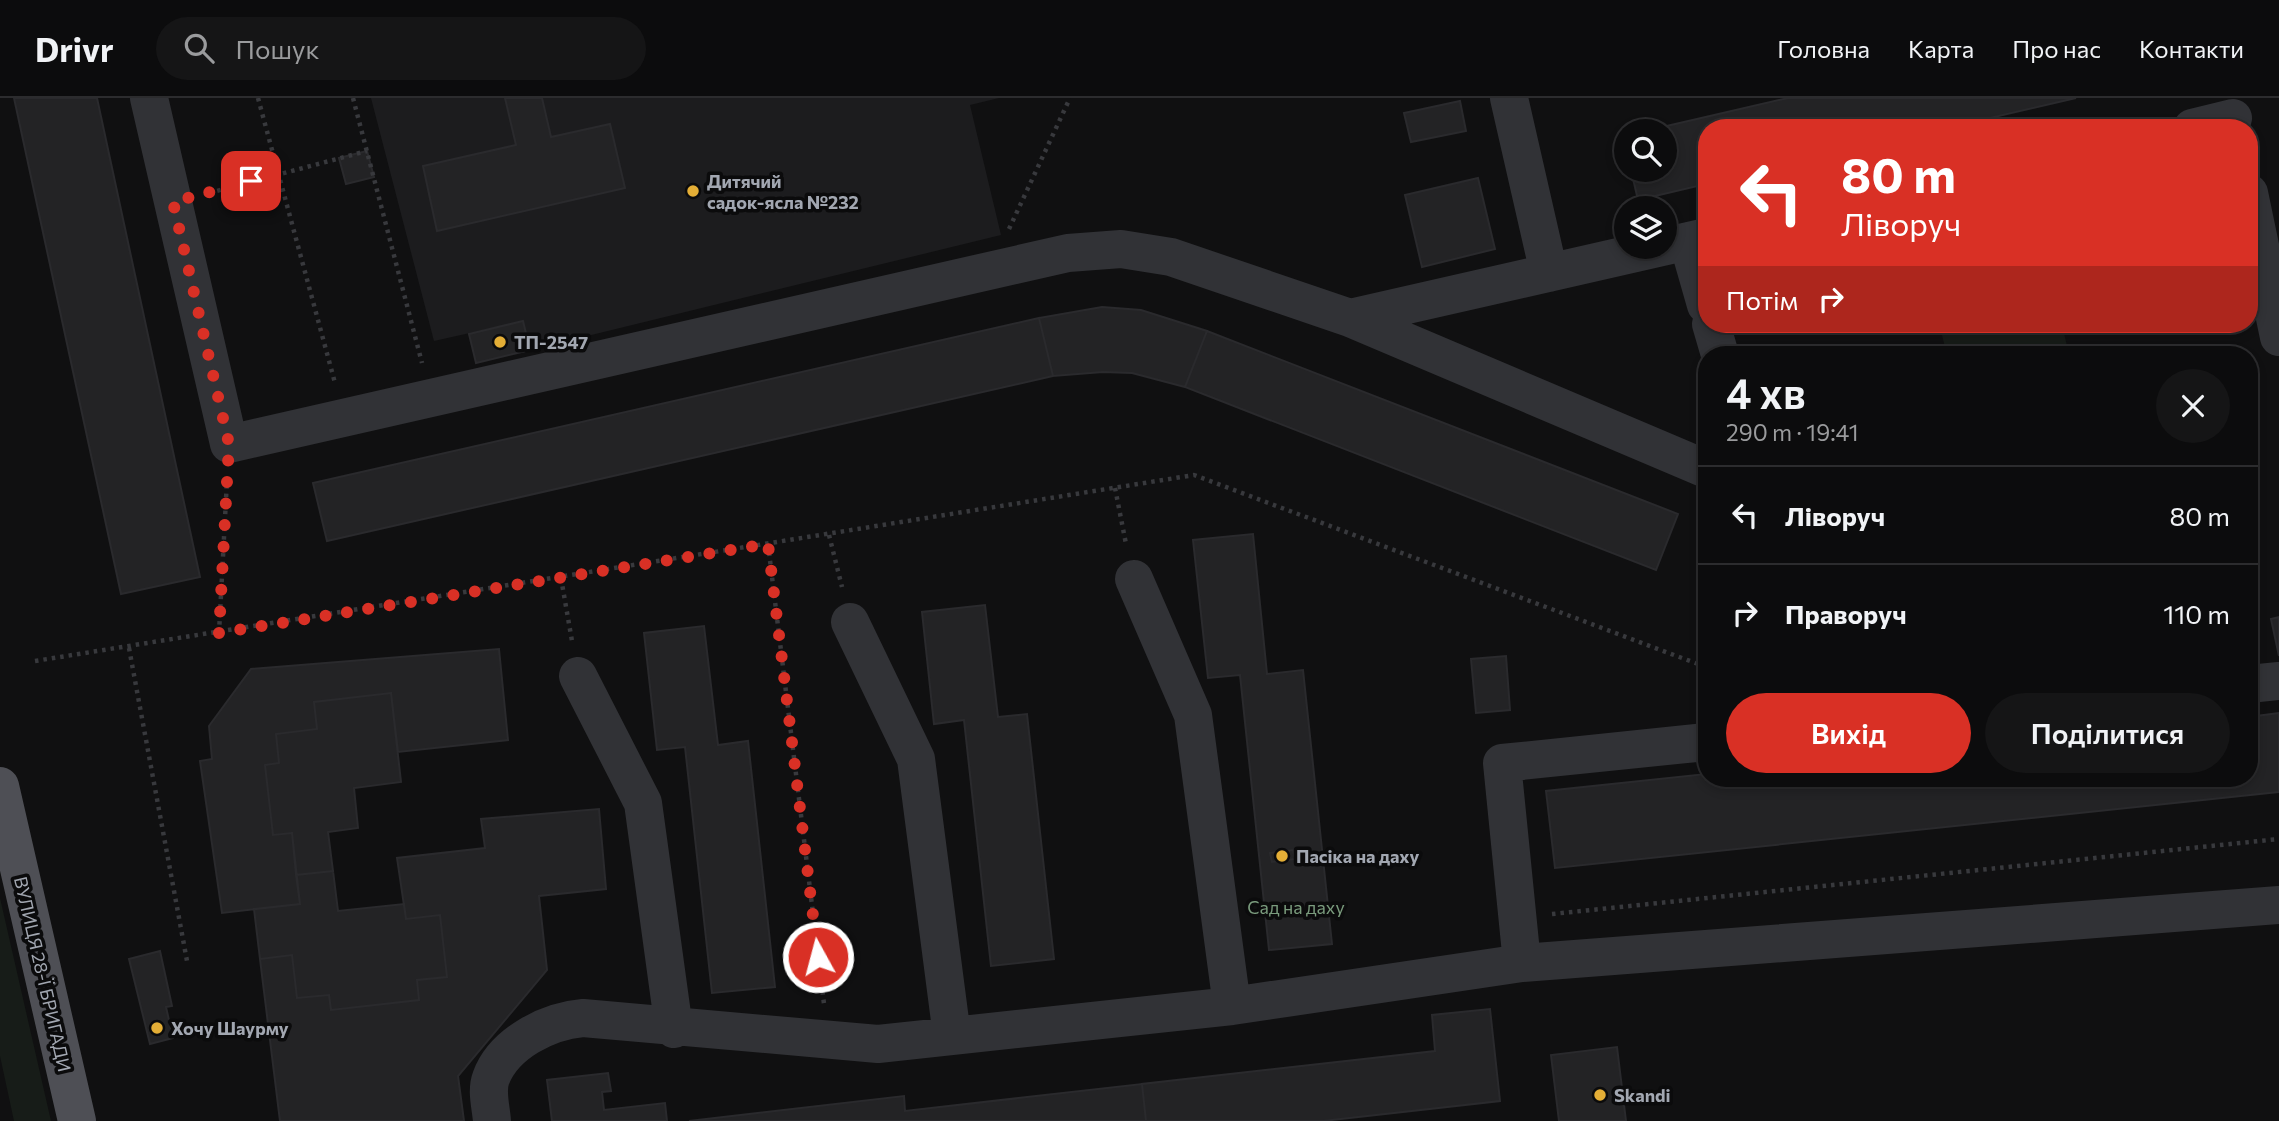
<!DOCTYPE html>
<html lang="uk">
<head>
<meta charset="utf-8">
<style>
  body { margin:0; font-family:Commissioner,sans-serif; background:#151516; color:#f1f3f6; height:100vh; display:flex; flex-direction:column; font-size:26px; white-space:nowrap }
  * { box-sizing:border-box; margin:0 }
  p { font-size:23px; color:#9a9b9d }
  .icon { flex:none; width:38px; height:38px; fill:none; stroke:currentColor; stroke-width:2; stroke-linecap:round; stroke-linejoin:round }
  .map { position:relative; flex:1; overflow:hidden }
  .sheet { position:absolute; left:1698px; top:248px; width:560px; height:441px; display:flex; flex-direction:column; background:#0c0c0d; border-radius:28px; box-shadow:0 4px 10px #0003,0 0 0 2px #2c2c2e }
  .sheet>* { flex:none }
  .guide { position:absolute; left:1698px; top:21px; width:560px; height:214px; border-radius:28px; box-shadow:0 4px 10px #0003,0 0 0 2px #2c2c2e; background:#d93025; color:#fff; overflow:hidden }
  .tools { position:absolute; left:1614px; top:21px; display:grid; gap:14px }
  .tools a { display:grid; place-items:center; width:63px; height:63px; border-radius:50%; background:#0c0c0d; box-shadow:0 4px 10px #0003,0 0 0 2px #2c2c2e; font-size:35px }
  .pin { position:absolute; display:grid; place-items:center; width:60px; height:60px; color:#fff; margin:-30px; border-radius:14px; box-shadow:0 4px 10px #0006 }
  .me { position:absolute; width:77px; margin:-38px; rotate:353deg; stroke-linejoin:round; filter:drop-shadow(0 0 5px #0008) }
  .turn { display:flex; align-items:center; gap:24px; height:147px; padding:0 28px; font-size:32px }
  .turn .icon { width:91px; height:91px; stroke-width:2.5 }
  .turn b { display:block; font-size:49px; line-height:60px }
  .then { display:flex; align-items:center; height:66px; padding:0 28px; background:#0003; gap:14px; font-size:26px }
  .round { display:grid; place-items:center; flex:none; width:74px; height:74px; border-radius:37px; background:#151516 }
  .overview { display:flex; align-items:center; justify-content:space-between; height:119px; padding:0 28px }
  h1 { font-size:42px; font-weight:600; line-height:52px }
  .button { display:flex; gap:14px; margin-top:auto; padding:14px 28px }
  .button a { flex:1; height:80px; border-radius:42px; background:#d93025; color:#fff; font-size:28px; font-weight:600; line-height:80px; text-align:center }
  .button a+a { background:#151516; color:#f1f3f6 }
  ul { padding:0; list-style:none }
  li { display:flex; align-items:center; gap:21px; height:98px; padding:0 28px; border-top:2px solid #2c2c2e }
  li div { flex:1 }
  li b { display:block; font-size:26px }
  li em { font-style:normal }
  header { display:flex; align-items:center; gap:42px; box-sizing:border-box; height:98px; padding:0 35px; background:#0c0c0d; border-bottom:2px solid #2c2c2e }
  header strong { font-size:33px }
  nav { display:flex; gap:38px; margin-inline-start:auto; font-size:24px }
  .search { width:490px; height:63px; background:#151516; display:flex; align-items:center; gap:18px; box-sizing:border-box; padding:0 24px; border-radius:38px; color:#9a9b9d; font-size:26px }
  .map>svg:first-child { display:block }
</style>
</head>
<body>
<header>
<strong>Drivr</strong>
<div class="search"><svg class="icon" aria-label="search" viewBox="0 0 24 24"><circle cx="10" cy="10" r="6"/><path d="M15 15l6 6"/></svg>Пошук</div>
<nav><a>Головна</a><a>Карта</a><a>Про нас</a><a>Контакти</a></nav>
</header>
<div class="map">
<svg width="2279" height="1023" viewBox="0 0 2279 1023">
  <rect width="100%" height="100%" fill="#101011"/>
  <!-- built -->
  <path fill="#1c1c1e" d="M371,0H999L970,7L1001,137L530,252L523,223L434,243Z"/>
  <!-- green -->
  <path fill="#171c18" d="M1970,226H2062L2069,257H1947L1941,233Z
    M0,800L51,1023H14L0,958Z"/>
  <!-- building -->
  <path fill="#232325" stroke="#2a2a2d" stroke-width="2" d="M14,0H97L200,479L121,496Z
    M505,0H542L551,39L610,26L625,90L437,133L423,68L516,47Z
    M1788,0H2076L1947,30H1706V86L1638,102L1631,72H1664V33H1645Z
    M1460,3L1466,33L1411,44L1404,15Z
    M367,53L374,79L346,86L339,60Z
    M1478,80L1495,151L1422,169L1405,97Z
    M1102,209L1141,212L1207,233L1185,289L1132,275L1103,274L1053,278L1039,220Z
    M1039,220L1053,278L327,443L313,385Z
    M523,223L530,252L476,265L469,236Z
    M1207,233L1678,416L1656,472L1185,289Z
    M1253,436L1267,576L1303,572L1332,846L1269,852L1240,577L1208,580L1193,442Z
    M985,507L998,619L1027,616L1054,861L991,868L964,622L934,626L922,514Z
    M2279,519V558L2271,521Z
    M704,528L718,647L748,643L775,889L712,895L685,649L657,652L644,535Z
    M499,551L508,642L398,654L391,595L314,604L317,631L276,636L279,665L265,667L273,737L292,735L300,806L222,815L200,663L212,661L209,628L251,571Z
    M1506,558L1510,612L1476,615L1471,561Z
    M391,595L401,684L354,690L358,730L328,734L333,773L296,777L292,735L273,737L265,667L279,665L276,636L317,631L314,604Z
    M2279,615V694L1555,770L1546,693L1706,676V681H2249V619Z
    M599,711L606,791L539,798L547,872L458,978L464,1023H280L260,861L292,857L297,900L329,897L331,912L419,902L417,882L447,879L440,817L406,821L397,760L485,750L481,721Z
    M1293,752L1295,761L1272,764L1270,755Z
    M333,773L338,813L404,806L406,821L440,817L447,879L417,882L419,902L331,912L329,897L297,900L292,857L260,861L254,811L300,806L296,777Z
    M160,853L172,908L166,909L173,940L150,946L129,861Z
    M1490,911L1500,1003L1323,1023H1146L1142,986L1435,953L1432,917Z
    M1617,949L1626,1023H1559L1551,957Z
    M608,975L611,993L602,994L604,1012L665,1005L667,1023H552L547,982Z
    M1142,986L1146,1023H689L904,998L905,1013Z"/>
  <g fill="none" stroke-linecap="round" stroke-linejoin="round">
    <!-- path -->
    <path stroke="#38393d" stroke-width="4.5" stroke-dasharray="3.5 5" stroke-linecap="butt" d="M258,0L335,285
      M353,0L422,265
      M209,95L367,53
      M1009,131L1070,0
      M1115,390L1126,446
      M829,437L842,489
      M768,446L824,906
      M561,480L572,543
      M219,535L227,382
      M129,550L187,863
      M35,563L1194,377L1706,569
      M1552,816L2279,741"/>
    <!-- minor -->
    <path stroke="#313236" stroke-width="38" d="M149,0L229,346L1068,155L1121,151L1171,159L1350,220L1706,371
      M1509,0L1549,175
      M2192,30L2233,20
      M2249,95L2279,239
      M1688,144L1706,207
      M1350,220L1706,139
      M1711,226L1720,257
      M1134,481L1193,617L1232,908
      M850,524L916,661L952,938
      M578,578L643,705L674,931
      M2249,586L2279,583
      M1522,865L1502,665L1706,644
      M492,1023C491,1009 486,993 491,980C504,945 548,923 583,920L878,946L1232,908L1522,865L2279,807"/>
    <!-- major -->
    <path stroke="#4e4f55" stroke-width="38" d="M0,688L77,1023"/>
  </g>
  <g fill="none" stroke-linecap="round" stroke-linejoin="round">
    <!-- route -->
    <path stroke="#d93025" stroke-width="12" stroke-dasharray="0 21.6" d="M251,83L173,104L229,346L219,535L768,446L818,859"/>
  </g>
  <!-- markers -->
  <g fill="#e4ae36" stroke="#0b0b0c" stroke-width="2.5">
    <circle cx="693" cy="93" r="7"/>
    <circle cx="500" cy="244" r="7"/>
    <circle cx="1282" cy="758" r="7"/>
    <circle cx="157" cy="930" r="7"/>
    <circle cx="1600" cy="997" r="7"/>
  </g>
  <g text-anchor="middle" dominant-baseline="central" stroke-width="7" stroke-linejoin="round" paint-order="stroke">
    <!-- poi labels -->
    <g font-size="18" font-weight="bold" fill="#a2a7b1" stroke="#0b0b0c" text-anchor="start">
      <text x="707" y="83">Дитячий<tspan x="707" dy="21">садок-ясла №232</tspan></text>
      <text x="514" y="244">ТП-2547</text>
      <text x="1296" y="758">Пасіка на даху</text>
      <text x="171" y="930">Хочу Шаурму</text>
      <text x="1614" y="997">Skandi</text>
    </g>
    <!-- park labels -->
    <g font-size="18" fill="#7a9b7d" stroke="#0b0b0c">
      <text x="1296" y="809">Сад на даху</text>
    </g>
    <!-- street labels -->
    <g font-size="18" fill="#a2a7b1" stroke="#0b0b0c">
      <text transform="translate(43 876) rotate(77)">ВУЛИЦЯ 28-Ї БРИГАДИ</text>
    </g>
  </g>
</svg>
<div class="tools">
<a><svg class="icon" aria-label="search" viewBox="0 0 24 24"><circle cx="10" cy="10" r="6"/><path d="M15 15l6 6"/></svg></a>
<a><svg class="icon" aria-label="layers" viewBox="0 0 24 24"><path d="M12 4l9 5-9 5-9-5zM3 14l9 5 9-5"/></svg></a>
</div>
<div class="pin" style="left:251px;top:83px;background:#d93025"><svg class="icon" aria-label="arrive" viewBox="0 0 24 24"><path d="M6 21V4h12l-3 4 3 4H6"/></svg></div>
<svg class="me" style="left:818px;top:859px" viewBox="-20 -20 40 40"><circle r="17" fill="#d93025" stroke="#fff" stroke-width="3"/><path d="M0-11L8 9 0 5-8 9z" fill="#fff"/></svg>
<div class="guide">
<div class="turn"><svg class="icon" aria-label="left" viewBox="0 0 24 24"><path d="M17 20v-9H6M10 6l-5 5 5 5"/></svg><div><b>80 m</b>Ліворуч</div></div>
<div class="then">Потім<svg class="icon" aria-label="right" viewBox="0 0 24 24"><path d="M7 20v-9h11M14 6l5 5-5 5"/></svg></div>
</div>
<section class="sheet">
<div class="overview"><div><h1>4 хв</h1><p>290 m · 19:41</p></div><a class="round"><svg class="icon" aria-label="close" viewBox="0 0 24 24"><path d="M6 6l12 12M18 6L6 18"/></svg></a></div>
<ul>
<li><svg class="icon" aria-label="left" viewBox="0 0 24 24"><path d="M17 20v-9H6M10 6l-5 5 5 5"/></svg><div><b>Ліворуч</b></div><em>80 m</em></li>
<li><svg class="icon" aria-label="right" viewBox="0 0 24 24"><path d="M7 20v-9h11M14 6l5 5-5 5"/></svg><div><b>Праворуч</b></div><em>110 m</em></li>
</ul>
<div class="button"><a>Вихід</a><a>Поділитися</a></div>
</section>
</div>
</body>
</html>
